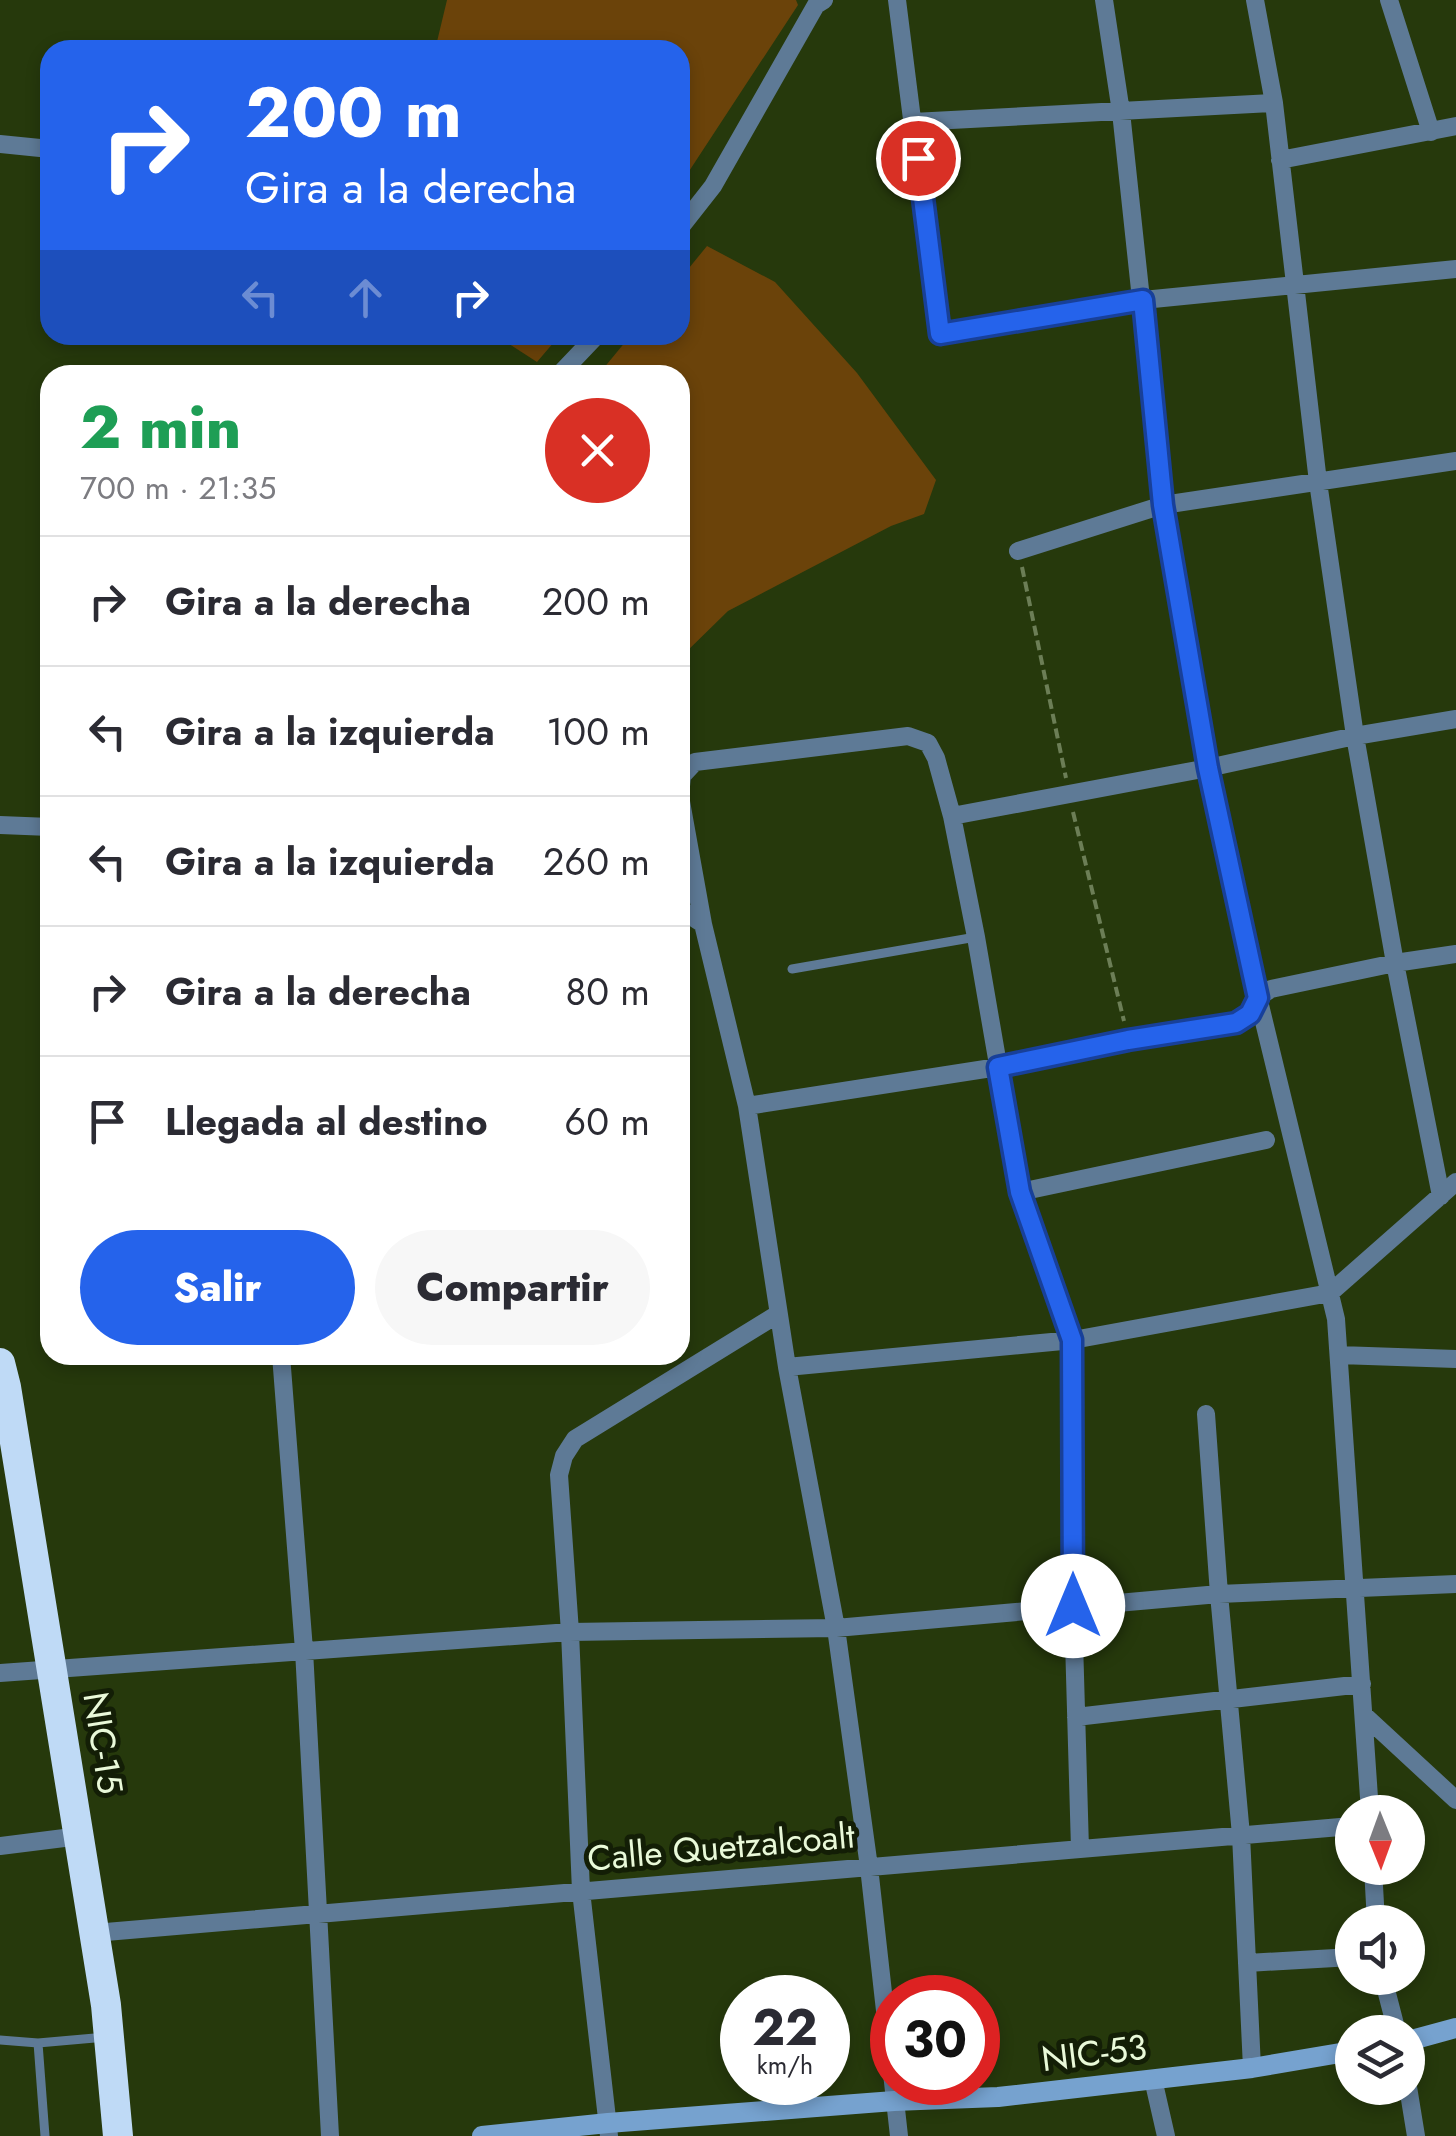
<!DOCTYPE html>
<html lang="es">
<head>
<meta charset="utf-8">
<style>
  body { margin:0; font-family:Jost,sans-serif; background:#f7f7f7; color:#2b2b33; height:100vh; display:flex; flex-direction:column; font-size:38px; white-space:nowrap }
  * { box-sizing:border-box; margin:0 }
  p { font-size:32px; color:#7c7c81 }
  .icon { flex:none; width:55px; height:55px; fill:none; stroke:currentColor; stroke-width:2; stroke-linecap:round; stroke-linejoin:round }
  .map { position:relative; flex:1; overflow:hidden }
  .drawer { position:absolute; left:40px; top:365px; width:650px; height:1000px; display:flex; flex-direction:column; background:#fff; border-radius:30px; box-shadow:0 5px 15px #0003 }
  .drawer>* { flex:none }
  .top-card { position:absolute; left:40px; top:40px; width:650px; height:305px; border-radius:30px; box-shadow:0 5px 15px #0003; background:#2563eb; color:#fff; overflow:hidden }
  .needle { width:65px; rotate:179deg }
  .controls { position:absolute; left:1335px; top:1795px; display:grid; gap:20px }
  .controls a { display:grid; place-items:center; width:90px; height:90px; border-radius:50%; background:#fff; box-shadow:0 5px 15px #0003; font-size:50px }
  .speed { position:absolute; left:720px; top:1975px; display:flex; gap:20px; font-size:50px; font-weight:700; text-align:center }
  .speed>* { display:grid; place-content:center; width:130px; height:130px; border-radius:50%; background:#fff; box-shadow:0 5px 15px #0003; line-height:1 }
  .speed small { font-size:25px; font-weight:400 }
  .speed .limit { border:15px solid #d22; background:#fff; color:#111 }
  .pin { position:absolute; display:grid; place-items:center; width:85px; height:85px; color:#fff; margin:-42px; border:5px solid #fff; border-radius:50%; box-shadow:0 2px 10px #0007 }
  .me { position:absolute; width:110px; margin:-55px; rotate:0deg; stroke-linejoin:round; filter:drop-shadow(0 0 8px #0008) }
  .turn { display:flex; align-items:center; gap:35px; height:210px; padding:0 40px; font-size:45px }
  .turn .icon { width:130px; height:130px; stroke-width:2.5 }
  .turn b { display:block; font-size:70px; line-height:85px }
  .lanes { display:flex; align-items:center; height:95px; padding:0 40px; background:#0003; justify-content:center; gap:50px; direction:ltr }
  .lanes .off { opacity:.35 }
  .round { display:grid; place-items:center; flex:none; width:105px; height:105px; border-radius:52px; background:#f7f7f7 }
  .head { display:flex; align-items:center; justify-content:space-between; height:170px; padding:0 40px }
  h1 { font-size:60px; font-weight:800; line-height:75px; color:#1e9e55 }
  .button { display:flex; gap:20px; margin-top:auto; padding:20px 40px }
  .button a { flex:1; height:115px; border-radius:60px; background:#2563eb; color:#fff; font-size:40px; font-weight:800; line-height:115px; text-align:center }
  .button a+a { background:#f7f7f7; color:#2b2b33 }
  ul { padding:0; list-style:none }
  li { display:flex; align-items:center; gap:30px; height:130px; padding:0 40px; border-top:2px solid #e1e1e2 }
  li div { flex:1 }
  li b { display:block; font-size:38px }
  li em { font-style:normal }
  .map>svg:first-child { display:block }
</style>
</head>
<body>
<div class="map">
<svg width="1456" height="2136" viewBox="0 0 1456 2136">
  <rect width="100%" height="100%" fill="#26390c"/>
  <!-- green -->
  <path fill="#6b430a" d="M447,0H796L798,5L680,185V50H435Z
    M707,246L775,282L857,373L936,480L924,514L891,526L728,611L680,658V375H598L631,335H680V279Z
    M495,335H560L537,362Z"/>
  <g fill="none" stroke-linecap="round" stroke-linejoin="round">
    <!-- path -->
    <path stroke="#6c7e56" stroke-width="4" stroke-dasharray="10 5" stroke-linecap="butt" d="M1022,567L1066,778
      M1073,812L1124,1021"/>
    <!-- lane -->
    <path stroke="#5e7a96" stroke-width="9" d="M792,969L976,937
      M0,2040L38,2043L106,2037
      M38,2043L45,2136"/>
    <!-- street -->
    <path stroke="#5e7a96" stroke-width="18" d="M897,0L939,334L1143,300L1456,269
      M1104,0L1121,112L1163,505L1208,768L1258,997L1336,1319L1370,1812
      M1255,0L1274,103L1318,482L1355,736L1395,963L1441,1196
      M1389,0L1431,132
      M913,122L1274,103
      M0,144L50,149
      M1280,160L1456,126
      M680,228L713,186L816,5L824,0
      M559,375L597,335
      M1018,551L1163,505L1456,461
      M952,816L1208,768L1355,736L1456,719
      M0,825L50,827
      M680,909L703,924
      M747,1106L998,1067L1129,1040L1236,1023L1251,1015L1258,997L1271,989L1395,963L1456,954
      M1020,1192L1266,1140
      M281,1355L304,1650L330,2136
      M1339,1355L1456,1359
      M787,1367L1073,1340L1330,1293L1456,1182
      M1206,1414L1219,1594L1241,1835L1252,2068
      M0,1673L570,1632L836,1628L1219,1594L1456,1584
      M1364,1715L1456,1800
      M1076,1717L1362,1684
      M0,1846L80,1836
      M1373,1868L1376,1922
      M94,1933L1352,1826
      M1247,1963L1352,1957
      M1383,1978L1397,2032
      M1153,2079L1166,2136
      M1408,2087L1416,2136
      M609,2136L581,1891L570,1632L559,1475L564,1456L575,1439L778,1314
      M899,2136L869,1867L836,1628L787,1367L747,1106L703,924L680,796L682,776L695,762L908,736L928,743L936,758L952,816L976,937L1020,1192L1073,1340V1606L1080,1849"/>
    <!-- secondary -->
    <path stroke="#76a2cf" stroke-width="20" d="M1408,2041L1456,2028
      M482,2136L608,2123L894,2101L998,2097L1252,2068L1352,2051"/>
    <!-- highway -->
    <path stroke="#bfdaf6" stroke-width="30" d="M0,1363L6,1387L106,2005L118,2136"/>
  </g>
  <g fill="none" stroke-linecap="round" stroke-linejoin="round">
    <!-- route casing -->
    <g stroke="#184099" stroke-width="25">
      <path id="route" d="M918,158L940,334L1143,300L1163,505L1208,768L1258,998L1250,1014L1236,1023L1128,1040L998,1067L1020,1192L1072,1340L1073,1606"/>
    </g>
    <!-- route -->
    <use href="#route" stroke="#2563eb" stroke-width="18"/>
  </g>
  <g text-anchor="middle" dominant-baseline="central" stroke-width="10" stroke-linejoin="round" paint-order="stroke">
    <!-- street labels -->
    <g font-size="35" fill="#e9f9d9" stroke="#131e06">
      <text transform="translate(103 1743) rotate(81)">NIC-15</text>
      <text transform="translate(721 1847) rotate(-5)">Calle Quetzalcoalt</text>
      <text transform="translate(1094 2053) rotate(-7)">NIC-53</text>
    </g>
  </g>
</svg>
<div class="controls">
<a><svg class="needle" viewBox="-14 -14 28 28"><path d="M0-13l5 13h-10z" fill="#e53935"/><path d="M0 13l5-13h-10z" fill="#7c7c81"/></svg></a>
<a><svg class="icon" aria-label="sound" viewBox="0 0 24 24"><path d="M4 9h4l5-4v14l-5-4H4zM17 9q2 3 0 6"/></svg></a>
<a><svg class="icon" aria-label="layers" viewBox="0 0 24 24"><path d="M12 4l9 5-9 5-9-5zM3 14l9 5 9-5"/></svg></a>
</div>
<div class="speed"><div>22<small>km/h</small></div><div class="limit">30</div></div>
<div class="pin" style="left:918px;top:158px;background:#d93025"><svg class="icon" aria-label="arrive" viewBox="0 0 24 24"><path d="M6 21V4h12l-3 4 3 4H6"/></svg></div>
<svg class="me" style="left:1073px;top:1606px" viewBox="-20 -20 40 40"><circle r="19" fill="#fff"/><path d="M0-13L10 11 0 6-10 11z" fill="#2563eb"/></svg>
<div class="top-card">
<div class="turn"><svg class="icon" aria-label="right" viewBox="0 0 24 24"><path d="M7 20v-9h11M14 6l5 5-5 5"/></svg><div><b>200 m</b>Gira a la derecha</div></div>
<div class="lanes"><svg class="icon off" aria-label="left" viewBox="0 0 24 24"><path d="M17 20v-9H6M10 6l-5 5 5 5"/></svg><svg class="icon off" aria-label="ahead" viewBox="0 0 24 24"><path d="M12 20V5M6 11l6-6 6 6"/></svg><svg class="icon" aria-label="right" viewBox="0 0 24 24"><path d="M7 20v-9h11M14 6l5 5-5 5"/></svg></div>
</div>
<section class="drawer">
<div class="head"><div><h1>2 min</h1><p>700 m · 21:35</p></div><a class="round" style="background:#d93025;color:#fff"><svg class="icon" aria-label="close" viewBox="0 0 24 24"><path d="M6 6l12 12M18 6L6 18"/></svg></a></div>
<ul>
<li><svg class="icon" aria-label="right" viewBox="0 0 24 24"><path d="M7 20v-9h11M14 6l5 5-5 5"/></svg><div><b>Gira a la derecha</b></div><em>200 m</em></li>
<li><svg class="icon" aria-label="left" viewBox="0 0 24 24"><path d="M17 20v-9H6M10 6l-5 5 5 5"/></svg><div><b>Gira a la izquierda</b></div><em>100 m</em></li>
<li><svg class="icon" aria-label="left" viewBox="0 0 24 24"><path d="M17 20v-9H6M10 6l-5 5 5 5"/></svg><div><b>Gira a la izquierda</b></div><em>260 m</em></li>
<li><svg class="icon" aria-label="right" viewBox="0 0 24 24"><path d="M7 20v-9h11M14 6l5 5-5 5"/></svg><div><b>Gira a la derecha</b></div><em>80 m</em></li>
<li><svg class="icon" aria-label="arrive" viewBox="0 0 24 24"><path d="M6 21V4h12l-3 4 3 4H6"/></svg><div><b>Llegada al destino</b></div><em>60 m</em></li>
</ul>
<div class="button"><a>Salir</a><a>Compartir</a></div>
</section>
</div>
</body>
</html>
